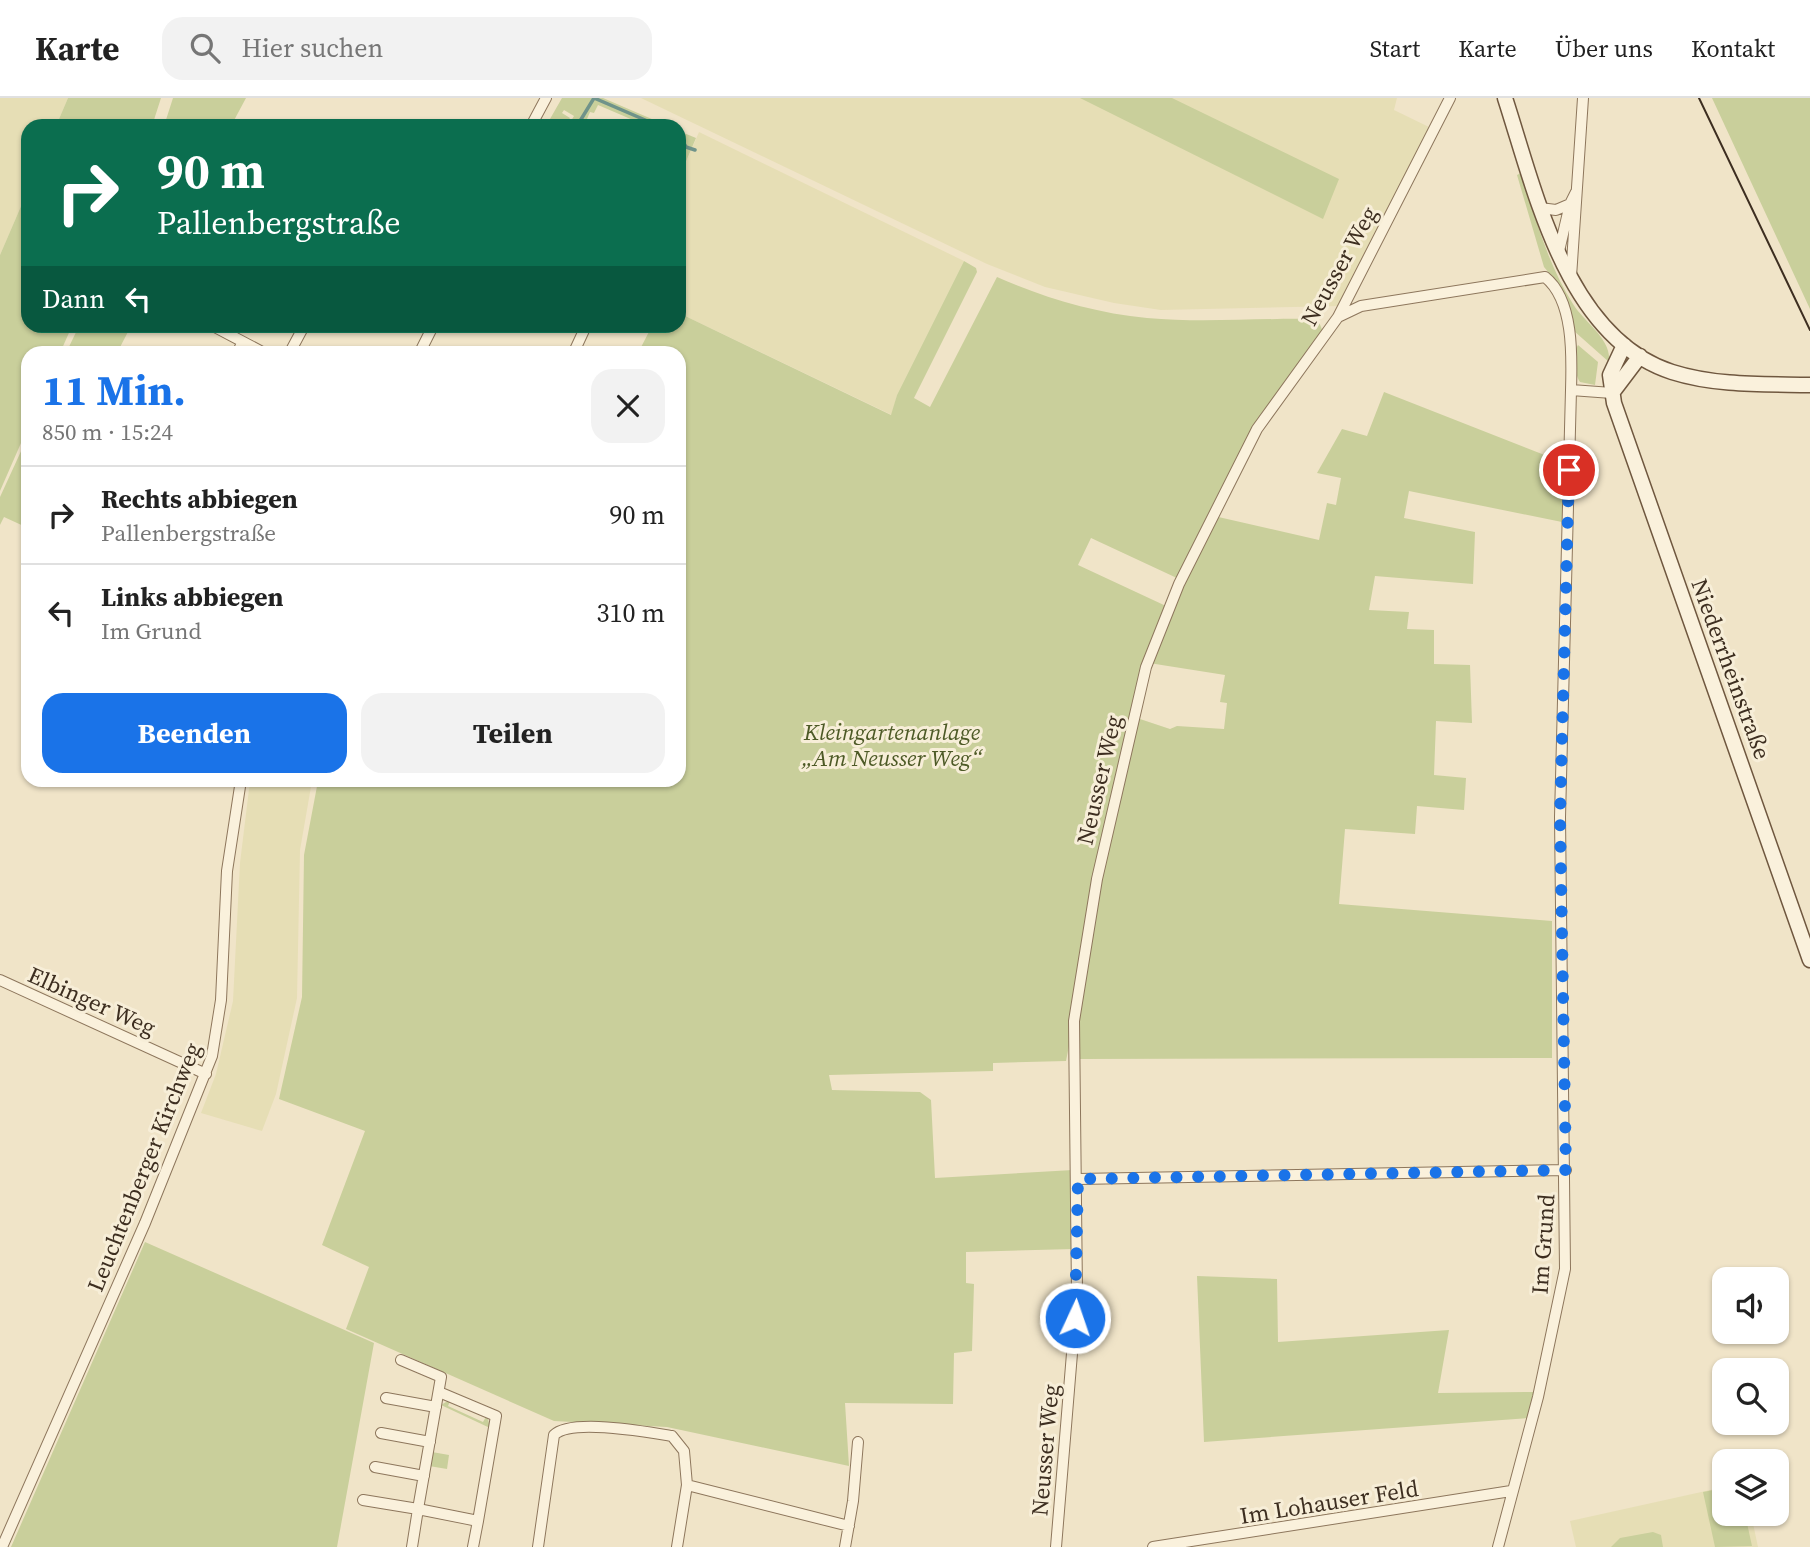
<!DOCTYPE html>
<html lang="de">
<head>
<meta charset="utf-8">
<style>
  body { margin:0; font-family:"Source Serif 4",serif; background:#f2f2f2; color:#222; height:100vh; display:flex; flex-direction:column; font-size:26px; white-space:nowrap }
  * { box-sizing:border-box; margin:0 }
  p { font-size:23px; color:#767676 }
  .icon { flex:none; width:38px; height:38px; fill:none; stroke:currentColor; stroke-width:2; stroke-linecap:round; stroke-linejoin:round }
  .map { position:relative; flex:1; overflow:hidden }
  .sheet { position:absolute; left:21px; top:248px; width:665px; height:441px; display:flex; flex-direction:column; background:#fff; border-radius:21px; box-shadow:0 2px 5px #0004 }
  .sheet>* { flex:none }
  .hud { position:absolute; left:21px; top:21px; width:665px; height:214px; border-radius:21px; box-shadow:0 2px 5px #0004; background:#0b6e4f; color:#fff; overflow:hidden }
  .tools { position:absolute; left:1712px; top:1169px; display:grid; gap:14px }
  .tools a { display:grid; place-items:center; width:77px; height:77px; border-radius:14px; background:#fff; box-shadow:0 2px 5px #0004; font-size:35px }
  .pin { position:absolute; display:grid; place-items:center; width:60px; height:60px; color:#fff; margin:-30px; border:4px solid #fff; border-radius:50%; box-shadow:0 2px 7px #0007 }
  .me { position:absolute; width:77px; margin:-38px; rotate:3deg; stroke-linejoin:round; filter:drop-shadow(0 0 5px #0008) }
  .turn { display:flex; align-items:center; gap:24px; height:147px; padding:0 21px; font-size:32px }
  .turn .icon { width:91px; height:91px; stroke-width:2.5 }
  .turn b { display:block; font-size:49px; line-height:60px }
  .then { display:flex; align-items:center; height:66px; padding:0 21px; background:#0003; gap:14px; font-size:26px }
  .round { display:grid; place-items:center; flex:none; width:74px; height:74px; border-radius:21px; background:#f2f2f2 }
  .summary { display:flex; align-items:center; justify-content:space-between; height:119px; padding:0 21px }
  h1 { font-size:42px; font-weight:700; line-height:52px; color:#1a73e8 }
  .cta { display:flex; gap:14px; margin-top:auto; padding:14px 21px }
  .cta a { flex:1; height:80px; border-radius:21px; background:#1a73e8; color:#fff; font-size:28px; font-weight:700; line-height:80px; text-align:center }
  .cta a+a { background:#f2f2f2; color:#222 }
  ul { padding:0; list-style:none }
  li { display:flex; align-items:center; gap:21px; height:98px; padding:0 21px; border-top:2px solid #e0e0e0 }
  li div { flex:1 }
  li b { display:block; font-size:26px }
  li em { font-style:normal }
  header { display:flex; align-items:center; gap:42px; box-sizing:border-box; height:98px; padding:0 35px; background:#fff; border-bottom:2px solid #e0e0e0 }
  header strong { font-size:33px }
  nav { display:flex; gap:38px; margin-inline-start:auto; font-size:24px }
  .search { width:490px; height:63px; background:#f2f2f2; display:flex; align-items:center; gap:18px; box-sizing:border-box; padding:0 24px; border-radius:21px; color:#767676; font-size:26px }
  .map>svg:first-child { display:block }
</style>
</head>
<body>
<header>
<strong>Karte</strong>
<div class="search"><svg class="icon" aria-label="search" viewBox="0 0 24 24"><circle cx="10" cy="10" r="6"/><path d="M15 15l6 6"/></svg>Hier suchen</div>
<nav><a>Start</a><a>Karte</a><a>Über uns</a><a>Kontakt</a></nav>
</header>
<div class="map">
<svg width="1810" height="1449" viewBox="0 0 1810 1449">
  <rect width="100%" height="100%" fill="#f0e4c8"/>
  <!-- farmland -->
  <path fill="#e6deb5" d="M0,0H68L56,28H28V92L0,157Z
    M641,0H1397L1394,12L1429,29L1339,208L1161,212L1114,205L1045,189L987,166Z
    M699,34L964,163L897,297L892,317L679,215V80Z
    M250,683H312L300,752L297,900L276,996L262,1033L201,1015L216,976L233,903L240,765Z
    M1724,1389V1416H1751L1758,1449H1576L1570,1423Z"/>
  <!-- green -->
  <path fill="#c9cf9b" d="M68,0H161L152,28H56Z
    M173,0H246L231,28H164Z
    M562,0H603L668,28H647L598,7L594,15L590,14L584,28H568L574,18L564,12L562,15L570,20L565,27L555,23L552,28H546Z
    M1080,0H1172L1339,81L1323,121Z
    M1712,0H1810V211Z
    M679,33L696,40L679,80Z
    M1521,75C1535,119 1548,167 1573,206C1584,224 1612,241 1609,264L1574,233L1561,189L1544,169L1517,77Z
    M28,92V228H72L60,255L28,256V329L0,393V157Z
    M964,163L976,170L977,174L914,300L930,309L997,179C1045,200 1095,215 1147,220C1201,225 1258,220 1313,221L1319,224L1323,234L1253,329L1179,481L1091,440L1078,467L1166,508L1143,572L1066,963L993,965V973L829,977L832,992L920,994L931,1002L935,1080L1073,1072L1074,1151L966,1154V1185L974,1186L972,1253L954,1255L953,1306L845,1305L849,1368L667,1329L554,1323L346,1231L369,1169L322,1147L365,1033L279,1001L302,899L304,757L318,683L679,682V256L638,255L652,228H679V215L891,317L897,297Z
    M79,228H131L117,255H66Z
    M1578,247L1598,264L1595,287L1580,284C1574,275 1572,255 1578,247Z
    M1384,294L1565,365L1562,424L1409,393L1404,420L1475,434L1473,486L1375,478L1369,512L1409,514L1407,531L1434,532V566L1470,567L1472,625L1436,623L1434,677L1466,680L1464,712L1417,708L1415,736L1345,731L1339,806L1552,823V960L1079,961C1075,846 1112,731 1137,620L1170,631L1177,628L1224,631L1227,605L1220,604L1225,577L1149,565L1214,418L1319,442L1327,405L1336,407L1341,380L1317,375L1342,331L1367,338Z
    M28,338V430L4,419L0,427V399Z
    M145,1144L374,1245L337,1449H11Z
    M1197,1178L1277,1181L1278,1244L1449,1232L1438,1295L1535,1294L1528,1320L1204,1344Z
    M451,1301L448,1308L483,1324L487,1317L490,1330L441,1307Z
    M432,1354L449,1357L447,1371L429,1368Z
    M1724,1390V1416H1745L1752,1448L1715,1449L1703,1394Z
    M1653,1434L1661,1437L1663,1449H1611L1620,1440Z"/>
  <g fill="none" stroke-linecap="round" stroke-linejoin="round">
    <!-- stream -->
    <path stroke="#6f938a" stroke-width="3.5" d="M594,0L659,28
      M577,28L594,0
      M679,37L686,49L695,52"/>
    <!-- street casing -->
    <g stroke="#8d765c" stroke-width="12">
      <path id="street" d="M531,28L546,0
        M1540,110L1556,112L1570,106
        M1559,153L1570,106L1576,94
        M1571,179L1583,0
        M1338,219L1361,208L1545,179C1574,202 1572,259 1571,292L1612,295
        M213,228L266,256
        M237,256L242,245
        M289,256L304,228
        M419,256L433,228
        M573,256L586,228
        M0,882L206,976
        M1078,1081L1566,1072
        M401,1262L441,1279L418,1411L478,1423L496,1318L439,1294
        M386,1300L436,1309
        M381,1335L430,1344
        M375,1369L424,1378
        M363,1402L418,1411L412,1449
        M2,1449L145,1125L212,958L221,902L227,773L241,682
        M473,1449L478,1423
        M538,1449L554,1337C571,1320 648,1334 672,1338L684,1353L687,1387L849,1428
        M677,1449L687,1387
        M845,1449L853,1403L858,1344
        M1056,1449L1077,1195L1074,923L1097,781L1146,569L1179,486L1257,331L1338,219L1450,0
        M1153,1449L1511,1393
        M1498,1449L1538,1299L1565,1171L1560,719L1571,292"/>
    </g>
    <!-- secondary casing -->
    <g stroke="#6f573f" stroke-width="17">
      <path id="secondary" d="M1505,0C1535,92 1566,240 1672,274C1716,288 1764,286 1810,287
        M1624,247L1610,277L1614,305L1810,862
        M1612,295L1640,258"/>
    </g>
    <!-- street -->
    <use href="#street" stroke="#faf1dc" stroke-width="10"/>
    <!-- secondary -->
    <use href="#secondary" stroke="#faf1dc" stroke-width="14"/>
    <!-- tram -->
    <path stroke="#3d2e20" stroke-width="2" d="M1699,0L1810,232"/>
  </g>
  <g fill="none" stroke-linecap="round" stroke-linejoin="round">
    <!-- route -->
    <path stroke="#1a73e8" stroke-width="12" stroke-dasharray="0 21.6" d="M1075,1220L1078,1081L1566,1072L1560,719L1569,372"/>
  </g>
  <g text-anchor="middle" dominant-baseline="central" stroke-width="6" stroke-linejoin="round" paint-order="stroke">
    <!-- street labels -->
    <g font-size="23" fill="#3d2e20" stroke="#f7eed8">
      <text transform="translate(1339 168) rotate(-61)">Neusser Weg</text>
      <text transform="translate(1731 571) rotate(70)">Niederrheinstraße</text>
      <text transform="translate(1099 682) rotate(-77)">Neusser Weg</text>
      <text transform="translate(92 903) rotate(24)">Elbinger Weg</text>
      <text transform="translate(144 1069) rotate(-68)">Leuchtenberger Kirchweg</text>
      <text transform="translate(1543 1146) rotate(-86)">Im Grund</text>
      <text transform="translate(1045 1352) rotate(-85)">Neusser Weg</text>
      <text transform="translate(1329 1404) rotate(-9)">Im Lohauser Feld</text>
    </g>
    <!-- park labels -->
    <g font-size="23" font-style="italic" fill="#4d5a26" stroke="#f7eed8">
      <text x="892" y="634">Kleingartenanlage<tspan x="892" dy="26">„Am Neusser Weg“</tspan></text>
    </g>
  </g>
</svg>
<div class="tools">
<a><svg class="icon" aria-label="sound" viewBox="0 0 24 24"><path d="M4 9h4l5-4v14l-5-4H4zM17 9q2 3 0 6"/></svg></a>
<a><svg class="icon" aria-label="search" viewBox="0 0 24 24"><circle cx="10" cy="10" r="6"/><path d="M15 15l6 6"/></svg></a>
<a><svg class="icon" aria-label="layers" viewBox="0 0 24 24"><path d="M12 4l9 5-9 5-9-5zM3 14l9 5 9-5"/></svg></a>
</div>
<div class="pin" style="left:1569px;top:372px;background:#d93025"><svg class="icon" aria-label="arrive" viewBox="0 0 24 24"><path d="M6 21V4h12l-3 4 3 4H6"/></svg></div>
<svg class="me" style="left:1075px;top:1220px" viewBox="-20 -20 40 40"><circle r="17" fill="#1a73e8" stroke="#fff" stroke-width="3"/><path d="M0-11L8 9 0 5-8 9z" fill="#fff"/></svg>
<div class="hud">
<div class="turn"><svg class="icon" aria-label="right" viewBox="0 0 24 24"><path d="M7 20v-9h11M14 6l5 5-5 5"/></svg><div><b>90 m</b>Pallenbergstraße</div></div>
<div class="then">Dann<svg class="icon" aria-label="left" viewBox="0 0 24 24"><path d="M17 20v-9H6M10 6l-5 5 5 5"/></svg></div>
</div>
<section class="sheet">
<div class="summary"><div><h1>11 Min.</h1><p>850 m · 15:24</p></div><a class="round"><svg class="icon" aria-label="close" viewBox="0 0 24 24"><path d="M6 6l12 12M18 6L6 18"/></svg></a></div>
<ul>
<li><svg class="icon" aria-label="right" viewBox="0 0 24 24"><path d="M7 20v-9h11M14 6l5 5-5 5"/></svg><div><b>Rechts abbiegen</b><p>Pallenbergstraße</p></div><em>90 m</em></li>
<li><svg class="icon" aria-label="left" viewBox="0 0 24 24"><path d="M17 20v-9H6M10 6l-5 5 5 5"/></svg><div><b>Links abbiegen</b><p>Im Grund</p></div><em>310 m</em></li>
</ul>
<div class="cta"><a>Beenden</a><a>Teilen</a></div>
</section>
</div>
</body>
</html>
